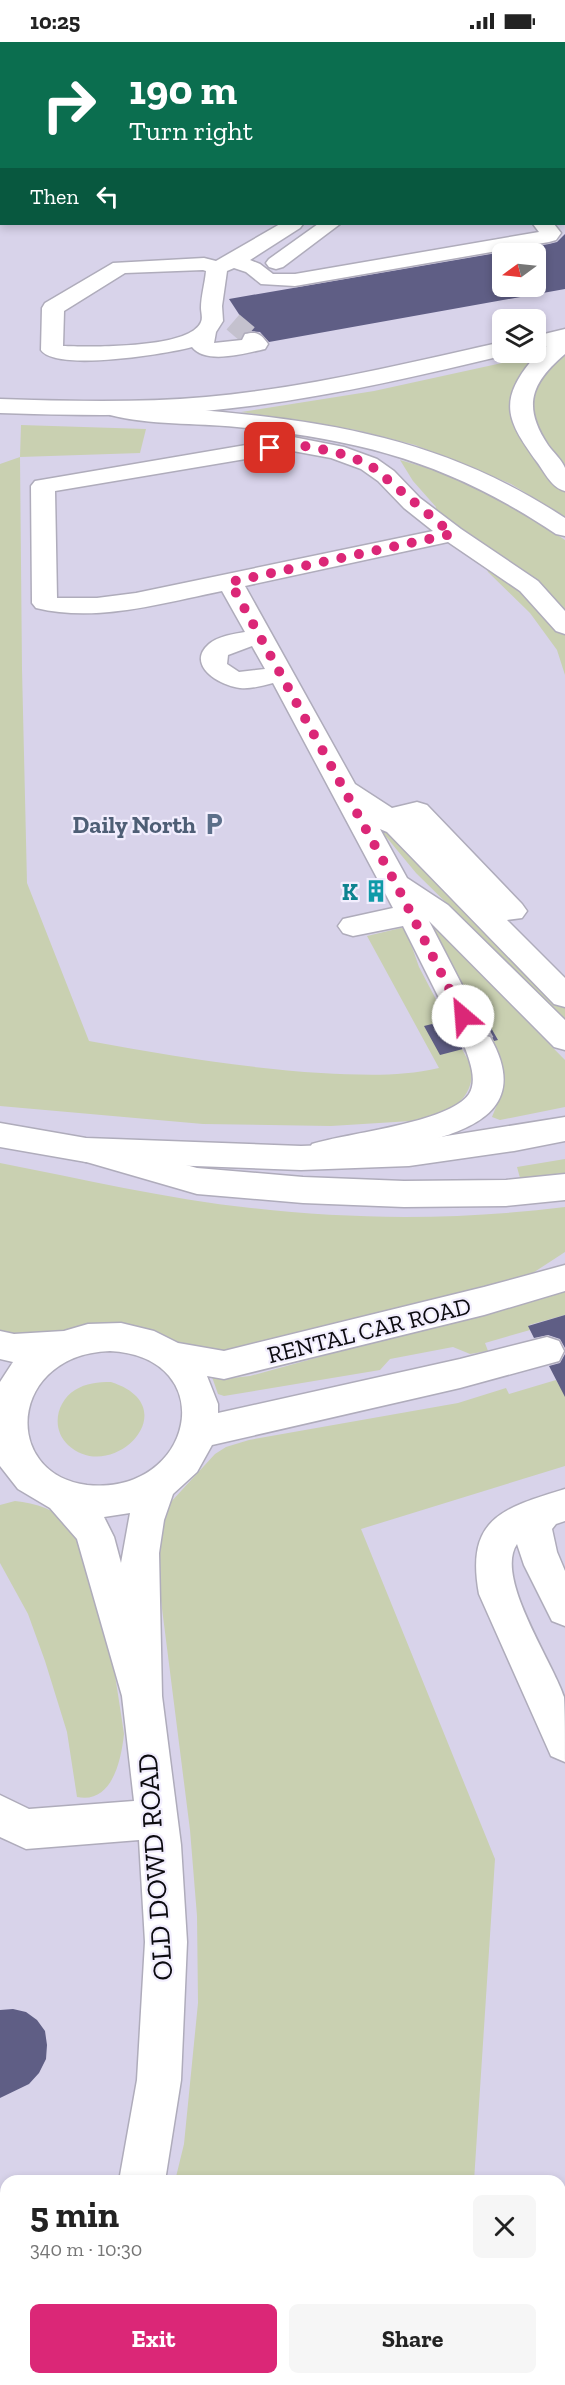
<!DOCTYPE html>
<html lang="en">
<head>
<meta charset="utf-8">
<style>
  body { margin:0; font-family:"Zilla Slab",serif; background:#f6f6f6; color:#222; height:100vh; display:flex; flex-direction:column; font-size:22px; white-space:nowrap }
  * { box-sizing:border-box; margin:0 }
  p { font-size:20px; color:#767676 }
  .icon { flex:none; width:33px; height:33px; fill:none; stroke:currentColor; stroke-width:2; stroke-linecap:round; stroke-linejoin:round }
  .map { position:relative; flex:1; overflow:hidden }
  .details { position:absolute; left:0px; top:2133px; width:566px; height:210px; display:flex; flex-direction:column; background:#fff; border-radius:18px 18px 0 0; box-shadow:0 3px 9px #0003 }
  .details>* { flex:none }
  .banner { position:absolute; left:0px; top:0px; width:566px; height:183px; box-shadow:0 3px 9px #0003; background:#0b6e4f; color:#fff; overflow:hidden }
  .needle { width:39px; rotate:255deg }
  .buttons { position:absolute; left:492px; top:201px; display:grid; gap:12px }
  .buttons a { display:grid; place-items:center; width:54px; height:54px; border-radius:9px; background:#fff; box-shadow:0 3px 9px #0003; font-size:30px }
  .pin { position:absolute; display:grid; place-items:center; width:51px; height:51px; color:#fff; margin:-26px; border-radius:12px; box-shadow:0 3px 9px #0006 }
  .me { position:absolute; width:66px; margin:-33px; rotate:333deg; stroke-linejoin:round; filter:drop-shadow(0 0 4px #0008) }
  .turn { display:flex; align-items:center; gap:21px; height:126px; padding:0 30px; font-size:27px }
  .turn .icon { width:78px; height:78px; stroke-width:2.5 }
  .turn b { display:block; font-size:42px; line-height:51px }
  .then { display:flex; align-items:center; height:57px; padding:0 30px; background:#0003; gap:12px; font-size:22px }
  .round { display:grid; place-items:center; flex:none; width:63px; height:63px; border-radius:9px; background:#f6f6f6 }
  .head { display:flex; align-items:center; justify-content:space-between; height:102px; padding:0 30px }
  h1 { font-size:36px; font-weight:800; line-height:45px }
  .primary-button { display:flex; gap:12px; margin-top:auto; padding:12px 30px }
  .primary-button a { flex:1; height:69px; border-radius:9px; background:#db2777; color:#fff; font-size:24px; font-weight:800; line-height:69px; text-align:center }
  .primary-button a+a { background:#f6f6f6; color:#222 }
  .status { display:flex; justify-content:space-between; align-items:center; height:42px; padding:0 30px; background:#fff; direction:ltr }
  .status svg { height:16px; fill:currentColor }
  .map>svg:first-child { display:block }
</style>
</head>
<body>
<div class="status"><b>10:25</b><svg viewBox="0 0 49 12"><path d="M0 12V9h3v3zM5 12V6h3v6zM10 12V3h3v9zM15 12V0h3v12zM26 1h20v11H26zM47 4h2v5h-2z"/></svg></div>
<div class="map">
<svg width="565" height="2343" viewBox="0 0 565 2343">
  <rect width="100%" height="100%" fill="#e4e1f0"/>
  <!-- built -->
  <path fill="#d8d3ea" fill-rule="evenodd" d="M0,0H565V2343H0ZM2,2H564V182H2ZM502,212H536V244H502ZM502,278H536V310H502ZM6,2139H560V2337H6Z"/>
  <!-- green -->
  <path fill="#c9d0b1" d="M565,312V430C548,409 513,368 534,340C542,330 555,321 565,312Z
    M538,313L520,392L565,449V475L511,442L415,403L356,388L241,370L374,349Z
    M21,383L146,387L140,411L20,415L22,627L27,841L89,999C166,1013 243,1026 321,1031C361,1033 400,1035 439,1026L367,894L405,885L419,925L472,1026C474,1062 442,1075 411,1079L331,1084L203,1082L0,1064V422L20,415Z
    M400,418L455,434L510,462L565,498V633L557,608L530,571L488,530L486,524L435,469L436,465L413,439Z
    M384,786L565,965V978L416,831L383,791Z
    M435,886L565,1018V1065L500,1078L492,1075L502,1050L503,1034L499,1014L430,887Z
    M565,1117V1131L520,1136L517,1125Z
    M0,1121C83,1137 167,1157 251,1166C355,1178 461,1178 565,1165V1210L519,1240L225,1312L0,1293Z
    M565,1247V1273L529,1283L530,1288L485,1301L488,1309L470,1312L453,1305L390,1317L380,1328L224,1354L218,1352L212,1335L232,1336L250,1334Z
    M556,1338L559,1343L565,1342V1424L361,1487L495,1817L474,2139H175L184,2102L198,1961L197,1874L190,1788L155,1511L162,1477L170,1461L215,1412L226,1405L249,1398L458,1361L506,1346L509,1352Z
    M111,1340C189,1365 112,1444 68,1403C51,1387 56,1360 75,1348C86,1341 98,1340 111,1340Z
    M15,1459C39,1461 68,1472 81,1495C97,1525 102,1559 108,1592C114,1625 119,1659 124,1692C121,1719 112,1762 77,1755L67,1690L45,1619L28,1572L0,1521V1463Z
    M126,2337H478L480,2343H123Z"/>
  <!-- building -->
  <path fill="#5f5e85" fill-rule="evenodd" d="M565,192V247L269,300L260,290L250,289L229,257L549,202L557,200ZM502,212H536V244H502Z
    M482,970L498,998L494,999L491,993L478,990L466,994L462,1002L463,1007L440,1013L424,984L448,978L451,984L464,987L476,983L480,975L479,971Z
    M565,1273V1306L560,1297L548,1293L534,1296L528,1284Z
    M565,1312V1355L549,1324L560,1321Z
    M13,1967L26,1970L37,1978L45,1989L47,2003L46,2017L39,2031L29,2042L0,2056V1968Z"/>
  <g fill="none" stroke-linecap="round" stroke-linejoin="round">
    <!-- minor-tunnel-far1 -->
    <path stroke="#c4c1ce" stroke-width="20" stroke-dasharray="20 10" stroke-linecap="butt" d="M233,280L253,297"/>
    <!-- minor-tunnel -->
    <path stroke="#c4c1ce" stroke-width="33" stroke-dasharray="33 16" stroke-linecap="butt" d="M463,974L479,1003"/>
    <!-- minor casing -->
    <g stroke="#afacbb" stroke-width="3">
      <path id="minor" d="M247,0H265L266,2H248Z
        M564,119H565V131H564Z
        M280,182H303L300,186L250,218L260,222L273,232H295L539,190L533,182H554L561,191L556,198L549,200L295,244L261,242L246,230L234,226L227,229L222,264L223,279L216,290L214,301L242,298L245,292C257,289 261,292 268,302L265,307C246,311 206,323 192,305C166,312 56,330 41,308L42,266L45,261L113,221L204,216L216,219ZM203,228L206,229C205,241 201,254 201,266C201,270 203,276 201,280C190,307 89,305 63,304L64,269L125,231Z
        M318,182H340L283,225L276,227L269,225L266,221L269,217Z
        M565,294V312C531,341 522,364 548,403C553,410 562,418 565,426C565,432 565,443 565,449C552,446 545,431 537,420C508,380 497,360 532,318C540,309 553,297 565,294Z
        M118,361C284,375 421,381 565,476V494L556,492C450,421 363,398 237,385C196,381 149,383 110,373L107,368L110,363Z
        M293,395L344,405L377,417L394,429L420,456L461,487L538,539L565,569V592L556,589L520,549L448,500L245,544L355,742L392,766L417,760L427,763L522,862L527,869L522,876L507,878L565,936V965L554,962L387,790L380,787L407,836L448,863L565,978V1008L554,1005L429,879L478,974L474,982L463,985L452,982L403,884L353,894L343,891L338,884L343,877L393,866L273,641C262,644 251,647 240,646C220,644 185,623 209,602C218,594 234,592 245,590L222,549C162,561 97,581 36,566L32,561L31,444L35,439ZM293,409L331,416L361,427L378,439L404,466L433,489L136,551L97,556H57L55,449ZM252,604L265,627L239,630L227,622L228,613Z
        M479,992L490,995C535,1074 459,1092 400,1106C374,1112 348,1117 323,1123L312,1120L307,1111L312,1102C347,1091 449,1081 469,1052C478,1038 469,1017 464,1003L468,995Z
        M94,1098L197,1126L303,1135L404,1139L506,1138L565,1132V1158L506,1164L404,1165L303,1161L197,1152L83,1119L78,1110L83,1101Z
        M565,1223V1249L484,1273L224,1337L207,1334L218,1362V1371L460,1317L547,1295L559,1299L564,1309L559,1319L460,1346L212,1403L197,1430L173,1452L164,1478L159,1511L162,1654L181,1803L187,1900L181,2038L165,2139H119L137,2038L145,1900L139,1798L26,1807L0,1795V1753L29,1767L134,1759L122,1654L77,1497L50,1466L18,1447L0,1424V1340L13,1320L0,1317V1289L14,1292L64,1289L88,1282L121,1281L154,1289L178,1301L224,1309L484,1245ZM110,1309C223,1315 194,1454 87,1443C0,1432 9,1312 110,1309ZM130,1471L121,1521L114,1495L104,1475Z
        M565,1447V1479L556,1482L552,1487L557,1510L565,1529V1584L552,1579L524,1523L517,1502C494,1535 553,1620 564,1655C565,1671 565,1702 565,1720L551,1714L479,1552C465,1476 503,1466 565,1447Z
        M62,2337H110L108,2343H60Z"/>
    </g>
    <!-- major casing -->
    <g stroke="#afacbb" stroke-width="3">
      <path id="major" d="M565,287V301L536,306V294Z
        M502,300V310L510,312C410,336 307,360 205,369C137,375 68,373 0,371V357C68,359 137,361 206,355C306,346 404,322 502,300Z
        M565,1075V1099L514,1109L409,1124L301,1128L86,1120L0,1105V1081L86,1096L301,1104L409,1100Z"/>
    </g>
    <!-- path -->
    <path stroke="#9997a3" stroke-width="2" stroke-dasharray="1.5 1.5" stroke-linecap="butt" d="M393,0L402,2"/>
    <!-- minor -->
    <use href="#minor" fill="#fff" fill-rule="evenodd"/>
    <!-- major -->
    <use href="#major" fill="#fff" fill-rule="evenodd"/>
  </g>
  <g fill="none" stroke-linecap="round" stroke-linejoin="round">
    <!-- route -->
    <path stroke="#db2777" stroke-width="10" stroke-dasharray="0 18" d="M270,406L293,402L336,410L369,422L452,492L230,540L396,842L463,974"/>
  </g>
  <!-- icons -->
  <defs>
    <g id="parking-bare" transform="scale(1.8)"><path d="M-3.5-5.5H1a3.5 3.5 0 0 1 0 7H-1V5.5H-3.5ZM-1-3.4V-.6H.8a1.4 1.4 0 0 0 0-2.8Z" fill="#5c6f8a" stroke="#f2eefe" stroke-width="2.5" paint-order="stroke"/></g>
    <g id="building-bare" transform="scale(1.8)"><path d="M-4-6H4V6H1V3H-1V6H-4ZM-2.5-4.3h1.7v1.8h-1.7ZM.8-4.3h1.7v1.8H.8ZM-2.5-1h1.7V.8h-1.7ZM.8-1h1.7V.8H.8Z" fill="#0f9aa8" stroke="#f2eefe" stroke-width="2.5" paint-order="stroke"/></g>
  </defs>
  <g fill-rule="evenodd">
    <use href="#parking-bare" x="214" y="782"/>
    <use href="#building-bare" x="376" y="849"/>
  </g>
  <g text-anchor="middle" dominant-baseline="central" stroke-width="4.5" stroke-linejoin="round" paint-order="stroke">
    <!-- service labels -->
    <g font-size="24" font-weight="bold" fill="#4e5e75" stroke="#f2eefe" text-anchor="end">
      <text x="196" y="782">Daily North</text>
    </g>
    <!-- culture labels -->
    <g font-size="24" font-weight="bold" fill="#0d838f" stroke="#f2eefe" text-anchor="end">
      <text x="358" y="849">K</text>
    </g>
    <!-- street labels -->
    <g font-size="24" fill="#0c0b10" stroke="#f2eefe">
      <text transform="translate(369 1288) rotate(-14)">RENTAL CAR ROAD</text>
    </g>
    <!-- near-street labels -->
    <g font-size="28" fill="#0c0b10" stroke="#f2eefe">
      <text transform="translate(155 1825) rotate(-94)">OLD DOWD ROAD</text>
    </g>
  </g>
</svg>
<div class="buttons">
<a><svg class="needle" viewBox="-14 -14 28 28"><path d="M0-13l5 13h-10z" fill="#e53935"/><path d="M0 13l5-13h-10z" fill="#767676"/></svg></a>
<a><svg class="icon" aria-label="layers" viewBox="0 0 24 24"><path d="M12 4l9 5-9 5-9-5zM3 14l9 5 9-5"/></svg></a>
</div>
<div class="pin" style="left:270px;top:406px;background:#d93025"><svg class="icon" aria-label="arrive" viewBox="0 0 24 24"><path d="M6 21V4h12l-3 4 3 4H6"/></svg></div>
<svg class="me" style="left:463px;top:974px" viewBox="-20 -20 40 40"><circle r="19" fill="#fff"/><path d="M0-13L10 11 0 6-10 11z" fill="#db2777"/></svg>
<div class="banner">
<div class="turn"><svg class="icon" aria-label="right" viewBox="0 0 24 24"><path d="M7 20v-9h11M14 6l5 5-5 5"/></svg><div><b>190 m</b>Turn right</div></div>
<div class="then">Then<svg class="icon" aria-label="left" viewBox="0 0 24 24"><path d="M17 20v-9H6M10 6l-5 5 5 5"/></svg></div>
</div>
<section class="details">
<div class="head"><div><h1>5 min</h1><p>340 m · 10:30</p></div><a class="round"><svg class="icon" aria-label="close" viewBox="0 0 24 24"><path d="M6 6l12 12M18 6L6 18"/></svg></a></div>
<div class="primary-button"><a>Exit</a><a>Share</a></div>
</section>
</div>
</body>
</html>
